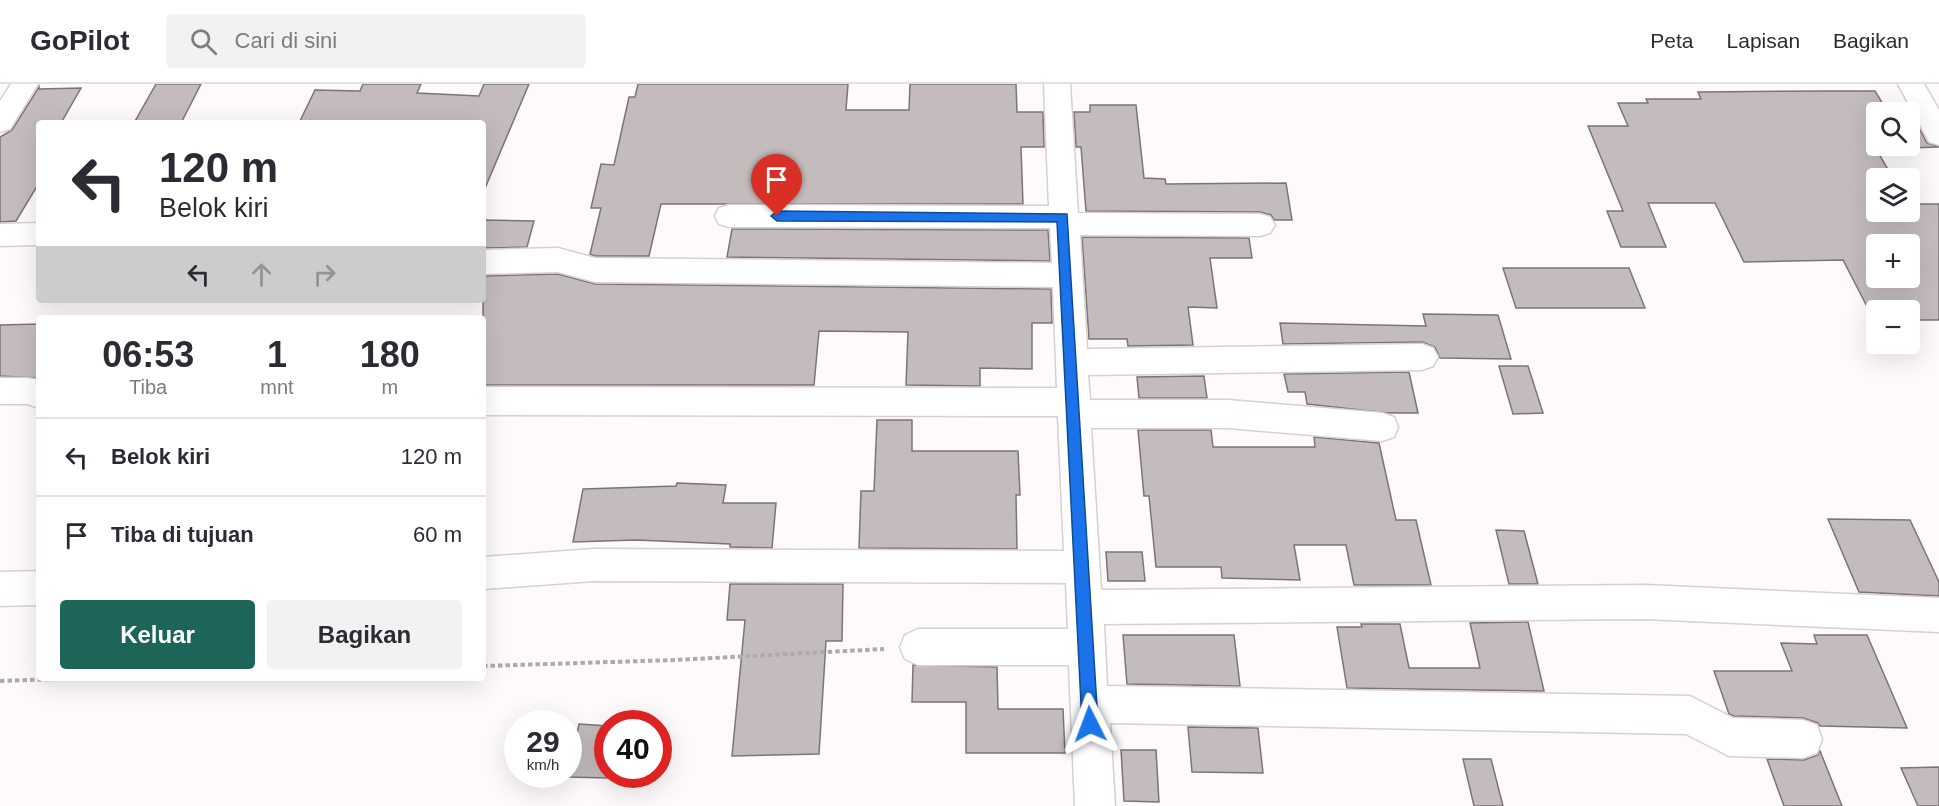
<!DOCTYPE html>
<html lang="id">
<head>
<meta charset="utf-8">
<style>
  body { margin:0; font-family:Arial,sans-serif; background:#f2f2f3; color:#2b2b33; height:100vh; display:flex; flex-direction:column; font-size:22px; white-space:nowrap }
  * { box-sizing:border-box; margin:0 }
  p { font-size:20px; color:#7c7c81 }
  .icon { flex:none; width:33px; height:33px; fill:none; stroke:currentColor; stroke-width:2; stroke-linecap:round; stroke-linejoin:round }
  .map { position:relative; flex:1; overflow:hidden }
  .side { position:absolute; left:36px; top:231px; width:450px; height:366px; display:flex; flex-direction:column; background:#fff; border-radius:6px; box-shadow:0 6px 24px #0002 }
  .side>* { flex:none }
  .top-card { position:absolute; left:36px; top:36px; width:450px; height:183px; border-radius:6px; box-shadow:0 6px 24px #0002; background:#fff; color:#2b2b33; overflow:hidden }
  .fabs { position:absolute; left:1866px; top:18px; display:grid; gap:12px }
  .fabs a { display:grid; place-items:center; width:54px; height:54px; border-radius:6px; background:#fff; box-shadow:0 6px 24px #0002; font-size:30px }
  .speed { position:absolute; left:504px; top:626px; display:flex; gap:12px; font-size:30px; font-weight:700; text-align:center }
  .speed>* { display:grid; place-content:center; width:78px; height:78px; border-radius:50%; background:#fff; box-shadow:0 6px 24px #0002; line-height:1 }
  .speed small { font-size:15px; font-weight:400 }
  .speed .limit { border:9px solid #d22; background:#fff; color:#111 }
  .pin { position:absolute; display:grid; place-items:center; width:51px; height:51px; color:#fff; margin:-62px -26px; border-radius:50% 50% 50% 0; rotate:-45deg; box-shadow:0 0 6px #0007 }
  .pin .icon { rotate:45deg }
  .me { position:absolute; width:66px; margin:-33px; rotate:357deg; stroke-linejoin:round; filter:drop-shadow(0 0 4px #0008) }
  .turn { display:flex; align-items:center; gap:21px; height:126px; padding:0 24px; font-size:27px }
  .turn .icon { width:78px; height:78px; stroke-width:2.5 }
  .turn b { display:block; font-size:42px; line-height:51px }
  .lanes { display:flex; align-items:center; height:57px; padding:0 24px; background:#0003; justify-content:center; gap:30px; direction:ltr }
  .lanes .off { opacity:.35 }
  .eta { display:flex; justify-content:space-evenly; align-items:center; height:102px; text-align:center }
  .eta b { font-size:36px; font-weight:600; line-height:42px }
  .action { display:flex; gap:12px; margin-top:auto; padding:12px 24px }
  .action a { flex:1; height:69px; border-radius:6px; background:#1d6459; color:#fff; font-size:24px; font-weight:600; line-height:69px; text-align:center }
  .action a+a { background:#f2f2f3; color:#2b2b33 }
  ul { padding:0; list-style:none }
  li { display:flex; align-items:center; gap:18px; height:78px; padding:0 24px; border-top:2px solid #e1e1e2 }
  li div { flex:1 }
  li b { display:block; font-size:22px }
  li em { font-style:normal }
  header { display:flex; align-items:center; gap:36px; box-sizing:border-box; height:84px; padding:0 30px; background:#fff; border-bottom:2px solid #e1e1e2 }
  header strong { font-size:28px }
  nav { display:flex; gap:33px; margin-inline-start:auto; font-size:21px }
  .search { width:420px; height:54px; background:#f2f2f3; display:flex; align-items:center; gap:15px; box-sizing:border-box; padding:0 21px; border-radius:6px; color:#7c7c81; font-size:22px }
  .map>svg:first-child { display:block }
</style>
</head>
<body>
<header>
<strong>GoPilot</strong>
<div class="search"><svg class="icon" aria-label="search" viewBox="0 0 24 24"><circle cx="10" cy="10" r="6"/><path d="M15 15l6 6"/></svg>Cari di sini</div>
<nav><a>Peta</a><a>Lapisan</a><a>Bagikan</a></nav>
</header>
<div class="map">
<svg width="1939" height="722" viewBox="0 0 1939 722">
  <rect width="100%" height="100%" fill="#fefafb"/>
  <!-- building -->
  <path fill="#c4bbbd" stroke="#7d7476" stroke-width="1.5" fill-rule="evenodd" d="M156,0H201L181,39H134Z
    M363,0H421L417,9L479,12L484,0H529L483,109V39H299L315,6L360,7Z
    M638,0H848L846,26H909L910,0H1016L1017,28H1043L1044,63H1021L1023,120H661L649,172H595L590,170L601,124H591L601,80L614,81L629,13H635Z
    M39,3V5L81,4L61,39H39V99L16,137L0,138V53L12,46Z
    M1825,7H1875L1886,25H1909L1927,59L1939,63L1876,65L1893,94H1876V128H1910V120H1939V236H1910V226H1876V236H1874L1843,176L1744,178L1715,119H1648L1666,163H1621L1607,127H1623L1588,42H1628L1618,19H1648L1646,15H1701L1698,8ZM1876,28H1910V62H1876ZM1876,160H1910V194H1876Z
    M1090,21H1136L1144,94L1165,95L1166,100L1286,99L1292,136H1274L1271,131L1260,128L1086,127L1081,63H1076L1074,28H1090Z
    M483,136L534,137L527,163L483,164Z
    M732,145L1048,146L1050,177L727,173Z
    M1082,153L1249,154L1252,174H1210L1217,224L1188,223L1193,261L1128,262L1127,255H1089Z
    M1503,184H1629L1645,224H1516Z
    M558,190L595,200L1051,205L1052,239H1032V285L980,284V302L906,301L908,248L819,247L814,301H483V192Z
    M1423,230L1498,231L1511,275L1440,274L1435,263L1422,258L1283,260L1280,239L1426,242Z
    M39,240V294L0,292V241Z
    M1499,282H1528L1543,329L1513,330Z
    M1409,288L1418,329H1388L1307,320L1305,308H1288L1284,290Z
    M1204,292L1207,314H1139L1137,293Z
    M877,336H912V367H1018L1020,411H1016L1017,465L859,464L861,407H874Z
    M1138,346H1211L1213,363H1315L1314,353L1379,359L1396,436H1416L1431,501H1354L1346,461H1294L1300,496L1222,494L1221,483H1156L1149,412H1144Z
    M677,399L726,401L723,419H776L772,464L730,463V460L636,456L573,458L583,405L676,402Z
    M1828,435L1910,436L1939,498V512L1859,508Z
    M1496,446L1524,447L1538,500H1509Z
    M1106,468H1142L1145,497H1108Z
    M730,500H843L842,557H826L819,670L732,672L745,536H727Z
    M1528,538L1544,607L1347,604L1337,543H1362L1361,540H1400L1409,584H1480L1470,539Z
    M1123,551H1234L1240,602L1127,600Z
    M1814,551H1867L1907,644L1820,642L1818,639L1803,634L1734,632L1729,630L1714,587H1792L1781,559L1817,560Z
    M913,581L997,583L998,625H1063L1065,669H966V618H912Z
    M579,640L608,642V694L568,693Z
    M1188,643L1258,644L1263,689L1192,688Z
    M1121,666H1156L1159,718L1124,717Z
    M1820,667L1842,722H1784L1767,675L1804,676L1818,671Z
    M1463,675H1491L1503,722H1474Z
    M1939,683V722H1918L1901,684Z"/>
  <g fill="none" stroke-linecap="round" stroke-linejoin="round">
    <!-- minor casing -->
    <g stroke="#d8cfd1" stroke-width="3">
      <path id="minor" d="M11,0H38L10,45L0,48V17Z
        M1044,0H1070L1078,129L1260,130L1270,133L1275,141L1270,149L1260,152L1080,151L1087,265L1422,260L1433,264L1438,273L1433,282L1422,286L1088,291L1090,316H1228L1382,329L1394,333L1398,343L1394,353L1382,357L1228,344H1091L1101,506L1645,501L1939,514V548L1645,535L1104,540L1107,602L1690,612L1733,634L1803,636L1817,641L1822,655L1817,669L1803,674L1729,672L1686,650L1110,639L1115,722H1075L1069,581H918L905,575L900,563L905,551L918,545H1068L1066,499L594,497L483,505V473L594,465L1064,467L1058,332L483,331V303L1057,304L1053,203L595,198L558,188L483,190V166L558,164L595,174L1052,179L1050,144L729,143L719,140L715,132L719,124L729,121L1049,122Z
        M1898,0H1924L1939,26V61L1929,58Z
        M39,139V161L0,162V140Z
        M0,294H27L39,296V324L27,320H0Z
        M39,487V521L0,522V488Z"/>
    </g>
    <!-- path -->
    <path stroke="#aeaaab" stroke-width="4" stroke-dasharray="4.5 3" stroke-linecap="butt" d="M483,582L675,576L884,565
      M0,597L85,594"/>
    <!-- minor -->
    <use href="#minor" fill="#fff" fill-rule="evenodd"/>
  </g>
  <!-- route -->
  <path fill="#1a73e8" stroke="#114b97" stroke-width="1.5" d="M777,127L1067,130L1098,640L1096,646L1090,648L1085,646L1082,640L1057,138L777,137L771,132Z"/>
</svg>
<div class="fabs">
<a><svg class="icon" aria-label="search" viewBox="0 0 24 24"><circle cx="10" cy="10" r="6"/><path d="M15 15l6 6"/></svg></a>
<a><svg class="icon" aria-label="layers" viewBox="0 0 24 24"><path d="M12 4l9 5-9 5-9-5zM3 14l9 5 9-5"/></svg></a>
<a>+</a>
<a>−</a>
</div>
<div class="speed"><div>29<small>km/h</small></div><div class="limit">40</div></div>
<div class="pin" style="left:777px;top:132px;background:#d93025"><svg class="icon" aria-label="arrive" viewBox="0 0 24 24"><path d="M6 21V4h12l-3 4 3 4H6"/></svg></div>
<svg class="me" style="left:1090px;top:640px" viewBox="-20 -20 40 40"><path d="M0-17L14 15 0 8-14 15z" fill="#1a73e8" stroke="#fff" stroke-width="4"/></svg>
<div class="top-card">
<div class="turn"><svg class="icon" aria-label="left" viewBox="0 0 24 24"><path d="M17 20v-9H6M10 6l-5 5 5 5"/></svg><div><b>120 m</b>Belok kiri</div></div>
<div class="lanes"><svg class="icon" aria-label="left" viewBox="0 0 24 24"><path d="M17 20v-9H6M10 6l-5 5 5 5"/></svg><svg class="icon off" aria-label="ahead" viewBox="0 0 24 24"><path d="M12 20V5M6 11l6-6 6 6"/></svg><svg class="icon off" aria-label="right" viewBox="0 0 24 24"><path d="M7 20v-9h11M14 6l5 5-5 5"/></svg></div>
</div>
<section class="side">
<div class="eta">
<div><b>06:53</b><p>Tiba</p></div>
<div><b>1</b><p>mnt</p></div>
<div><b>180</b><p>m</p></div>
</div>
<ul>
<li><svg class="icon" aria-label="left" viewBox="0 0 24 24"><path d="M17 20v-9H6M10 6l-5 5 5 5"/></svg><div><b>Belok kiri</b></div><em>120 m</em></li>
<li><svg class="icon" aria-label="arrive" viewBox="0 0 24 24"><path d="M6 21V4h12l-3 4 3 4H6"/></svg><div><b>Tiba di tujuan</b></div><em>60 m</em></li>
</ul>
<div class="action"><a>Keluar</a><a>Bagikan</a></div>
</section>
</div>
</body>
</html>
